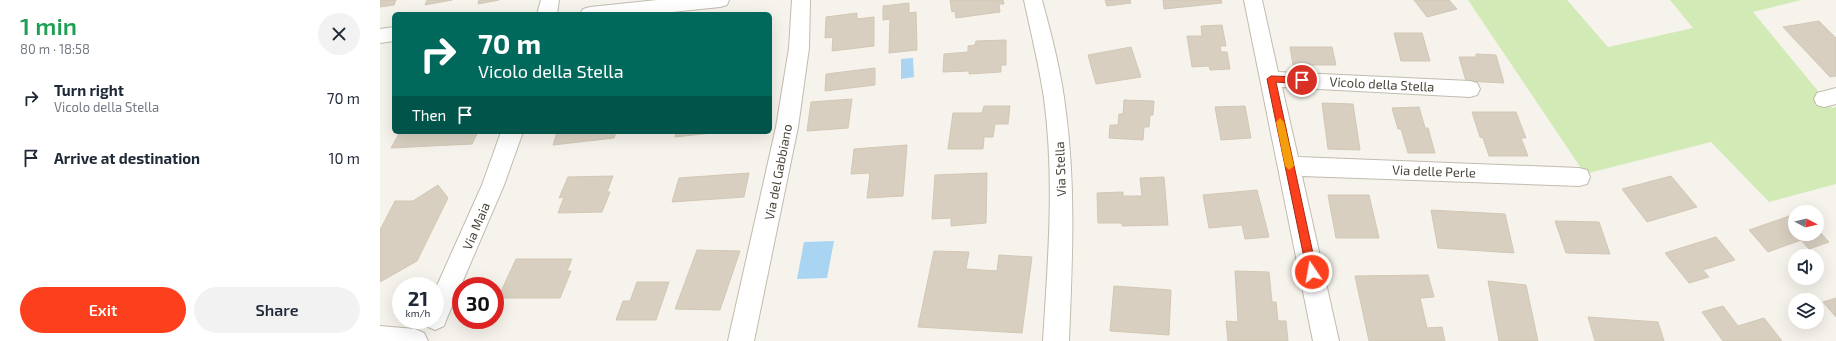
<!DOCTYPE html>
<html lang="en">
<head>
<meta charset="utf-8">
<style>
  body { margin:0; font-family:"Exo 2",sans-serif; background:#f2f2f3; color:#1f2937; height:100vh; display:flex; flex-direction:column; font-size:15px; white-space:nowrap }
  * { box-sizing:border-box; margin:0 }
  p { font-size:13px; color:#747a83 }
  .icon { flex:none; width:22px; height:22px; fill:none; stroke:currentColor; stroke-width:2; stroke-linecap:round; stroke-linejoin:round }
  .map { position:relative; flex:1; overflow:hidden }
  .panel { display:flex; flex-direction:column; background:#fff; width:380px }
  .panel>* { flex:none }
  .banner { position:absolute; left:12px; top:12px; width:380px; height:122px; border-radius:6px; box-shadow:0 4px 16px #0002; background:#00695c; color:#fff; overflow:hidden }
  .needle { width:26px; rotate:97deg }
  .buttons { position:absolute; left:1408px; top:205px; display:grid; gap:8px }
  .buttons a { display:grid; place-items:center; width:36px; height:36px; border-radius:50%; background:#fff; box-shadow:0 4px 16px #0002; font-size:20px }
  .speed { position:absolute; left:12px; top:277px; display:flex; gap:8px; font-size:20px; font-weight:700; text-align:center }
  .speed>* { display:grid; place-content:center; width:52px; height:52px; border-radius:50%; background:#fff; box-shadow:0 4px 16px #0002; line-height:1 }
  .speed small { font-size:10px; font-weight:400 }
  .speed .limit { border:6px solid #d22; background:#fff; color:#111 }
  .pin { position:absolute; display:grid; place-items:center; width:34px; height:34px; color:#fff; margin:-17px; border:2px solid #fff; border-radius:50%; box-shadow:0 1px 4px #0007 }
  .me { position:absolute; width:44px; margin:-22px; rotate:348deg; stroke-linejoin:round; filter:drop-shadow(0 0 3px #0008) }
  .turn { display:flex; align-items:center; gap:14px; height:84px; padding:0 20px; font-size:18px }
  .turn .icon { width:52px; height:52px; stroke-width:2.5 }
  .turn b { display:block; font-size:28px; line-height:34px }
  .then { display:flex; align-items:center; height:38px; padding:0 20px; background:#0003; gap:8px; font-size:15px }
  .round { display:grid; place-items:center; flex:none; width:42px; height:42px; border-radius:21px; background:#f2f2f3 }
  .overview { display:flex; align-items:center; justify-content:space-between; height:68px; padding:0 20px }
  h1 { font-size:24px; font-weight:600; line-height:30px; color:#1e9e55 }
  .action { display:flex; gap:8px; margin-top:auto; padding:8px 20px }
  .action a { flex:1; height:46px; border-radius:24px; background:#fc3f1d; color:#fff; font-size:16px; font-weight:600; line-height:46px; text-align:center }
  .action a+a { background:#f2f2f3; color:#1f2937 }
  ul { padding:0; list-style:none }
  li { display:flex; align-items:center; gap:12px; height:60px; padding:0 20px }
  li div { flex:1 }
  li b { display:block; font-size:15px }
  li em { font-style:normal }
  main { display:flex; flex:1; min-height:0 }
  .map>svg:first-child { display:block }
</style>
</head>
<body>
<main>
<section class="panel">
<div class="overview"><div><h1>1 min</h1><p>80 m · 18:58</p></div><a class="round"><svg class="icon" aria-label="close" viewBox="0 0 24 24"><path d="M6 6l12 12M18 6L6 18"/></svg></a></div>
<ul>
<li><svg class="icon" aria-label="right" viewBox="0 0 24 24"><path d="M7 20v-9h11M14 6l5 5-5 5"/></svg><div><b>Turn right</b><p>Vicolo della Stella</p></div><em>70 m</em></li>
<li><svg class="icon" aria-label="arrive" viewBox="0 0 24 24"><path d="M6 21V4h12l-3 4 3 4H6"/></svg><div><b>Arrive at destination</b></div><em>10 m</em></li>
</ul>
<div class="action"><a>Exit</a><a>Share</a></div>
</section>
<div class="map">
<svg width="1456" height="341" viewBox="0 0 1456 341">
  <rect width="100%" height="100%" fill="#f6f3ec"/>
  <!-- green -->
  <path fill="#d2eab5" d="M1088,0H1187L1228,47L1313,28L1290,0H1421L1373,12L1452,108L1456,107V184L1389,202L1331,142L1205,174Z"/>
  <!-- water -->
  <path fill="#a9d4f2" d="M533,58L534,77L521,79V59Z
    M454,241L447,278L417,279L424,242Z"/>
  <!-- building -->
  <path fill="#d8cfc1" stroke="#d3c7b4" d="M0,0H16L14,5L0,7Z
    M47,0H72L45,5Z
    M99,0H119L98,4Z
    M570,0H623L624,4H619L620,12L576,18L575,11L572,12Z
    M725,0H750L751,3L727,6Z
    M783,0H841L842,3L784,9Z
    M1034,0H1069L1077,9L1047,17Z
    M529,3V13L536,12L537,50L509,53L510,19L503,20V6Z
    M477,13V19L494,17V46L452,51L453,37L445,38L446,17Z
    M1439,21L1456,38V76L1450,77L1403,27Z
    M842,25L846,46H840L841,52H847L850,69L830,70L829,66L812,67L807,36H822L821,26Z
    M1014,33H1042L1050,61H1021Z
    M626,40V65H621V72L589,74V71L563,72L564,54L588,52V46L595,45L596,41Z
    M751,47L761,77L716,84L708,55Z
    M910,47H952L956,65H913Z
    M1096,54L1116,55L1124,83L1086,81L1079,57H1096Z
    M495,68V85L445,91L446,74Z
    M472,99L468,128L427,131L431,102Z
    M744,100L774,101L773,115H770L769,127H764L763,140L729,138L730,125H738L739,114H743Z
    M942,103L973,104L980,150L948,149Z
    M604,106H630L628,124H615L613,137H604L603,149H568L573,113H602Z
    M865,106L871,138L841,140L835,107Z
    M1039,107L1045,128H1048L1055,153H1028L1021,129H1018L1012,108Z
    M1092,112H1136L1146,138H1141L1148,156H1109L1103,138L1100,137Z
    M20,132H98L92,144L11,148Z
    M177,132H236L234,138L173,145Z
    M296,132H333L332,133L295,137Z
    M527,145L523,196L487,198L490,173L471,174L474,149Z
    M369,173L364,197L292,202L299,178Z
    M607,173L606,223L571,226V218L552,219L555,175Z
    M233,176L227,192H230L222,212L178,213L184,197L179,198L188,177Z
    M1291,176L1317,207L1267,222L1242,189Z
    M784,177L788,225L742,226V223H718L717,193L743,192V196H762L760,178Z
    M58,185L68,198L37,261L0,282V230L15,201H33Z
    M877,190L889,237L865,239L862,225L829,228L823,195Z
    M948,195H989L999,238H956Z
    M1051,210L1125,214L1134,253L1058,248Z
    M1415,214V234H1437V229L1449,242L1429,249L1421,240L1388,252L1369,230Z
    M1175,221L1219,222L1230,254L1186,253Z
    M1336,237L1355,260L1323,270L1329,277L1309,283L1285,253Z
    M317,250L360,251L340,310L295,309Z
    M554,251L589,252L586,269L617,271L619,255L652,257L642,333L538,327Z
    M136,259H192L187,271H191L180,298H118Z
    M855,271L889,272L892,302H896L898,321H906L908,341H848L846,321L858,322Z
    M1048,275L1054,297L1040,298L1047,328L1062,327L1065,341H989L975,276Z
    M1108,281L1146,285L1158,341H1119Z
    M257,282H289L276,320H236L243,301H250Z
    M734,286L791,290L789,335L730,331Z
    M1456,298V317L1443,302Z
    M1343,306L1358,326L1384,318L1402,341H1343L1322,312Z
    M1208,317L1278,322L1284,341H1215Z"/>
  <g fill="none" stroke-linecap="round" stroke-linejoin="round">
    <!-- minor casing -->
    <g stroke="#c2bbae" stroke-width="2">
      <path id="minor" d="M161,0H179L177,14H157Z
        M277,0H349L347,5L340,7L273,14H200L203,9L210,7Z
        M412,0H430L429,48L418,127L374,341H348L396,127L409,48Z
        M644,0H662C672,37 682,75 686,113C696,189 692,265 689,341H663C668,260 675,179 664,98C659,65 651,33 644,0Z
        M864,0H882L898,72L1090,81L1097,83L1100,89L1097,95L1090,97L902,87L918,157L1199,168L1207,170L1210,177L1207,184L1199,186L922,176L959,341H933Z
        M14,27V41L0,43V29Z
        M1456,88V104L1444,107L1437,105L1434,99L1437,93Z
        M121,132H143L124,185L67,318L64,326L55,330L46,326L44,320H55V290L102,185Z
        M0,326L35,329L44,333L48,341H0Z"/>
    </g>
    <!-- minor -->
    <use href="#minor" fill="#fff" fill-rule="evenodd"/>
  </g>
  <!-- route -->
  <path fill="#fc3f1d" stroke="#a42913" d="M891,76L922,77L926,80L922,84L896,82L937,272L935,275L932,276L928,275L927,272L887,79Z"/>
  <!-- slow -->
  <path fill="#f59e0b" d="M900,118L904,122L914,166L909,170L905,166L896,122Z"/>
  <g text-anchor="middle" dominant-baseline="central" stroke-width="4" stroke-linejoin="round" paint-order="stroke">
    <!-- street labels -->
    <g font-size="13" fill="#4b4439" stroke="#fff">
      <text transform="translate(1002 84) rotate(3)">Vicolo della Stella</text>
      <text transform="translate(680 169) rotate(-92)">Via Stella</text>
      <text transform="translate(1054 171) rotate(2)">Via delle Perle</text>
      <text transform="translate(398 172) rotate(-79)">Via del Gabbiano</text>
      <text transform="translate(96 226) rotate(-67)">Via Maia</text>
    </g>
  </g>
</svg>
<div class="buttons">
<a><svg class="needle" viewBox="-14 -14 28 28"><path d="M0-13l5 13h-10z" fill="#e53935"/><path d="M0 13l5-13h-10z" fill="#747a83"/></svg></a>
<a><svg class="icon" aria-label="sound" viewBox="0 0 24 24"><path d="M4 9h4l5-4v14l-5-4H4zM17 9q2 3 0 6"/></svg></a>
<a><svg class="icon" aria-label="layers" viewBox="0 0 24 24"><path d="M12 4l9 5-9 5-9-5zM3 14l9 5 9-5"/></svg></a>
</div>
<div class="speed"><div>21<small>km/h</small></div><div class="limit">30</div></div>
<div class="pin" style="left:922px;top:80px;background:#d93025"><svg class="icon" aria-label="arrive" viewBox="0 0 24 24"><path d="M6 21V4h12l-3 4 3 4H6"/></svg></div>
<svg class="me" style="left:932px;top:272px" viewBox="-20 -20 40 40"><circle r="17" fill="#fc3f1d" stroke="#fff" stroke-width="3"/><path d="M0-11L8 9 0 5-8 9z" fill="#fff"/></svg>
<div class="banner">
<div class="turn"><svg class="icon" aria-label="right" viewBox="0 0 24 24"><path d="M7 20v-9h11M14 6l5 5-5 5"/></svg><div><b>70 m</b>Vicolo della Stella</div></div>
<div class="then">Then<svg class="icon" aria-label="arrive" viewBox="0 0 24 24"><path d="M6 21V4h12l-3 4 3 4H6"/></svg></div>
</div>
</div>
</main>
</body>
</html>
